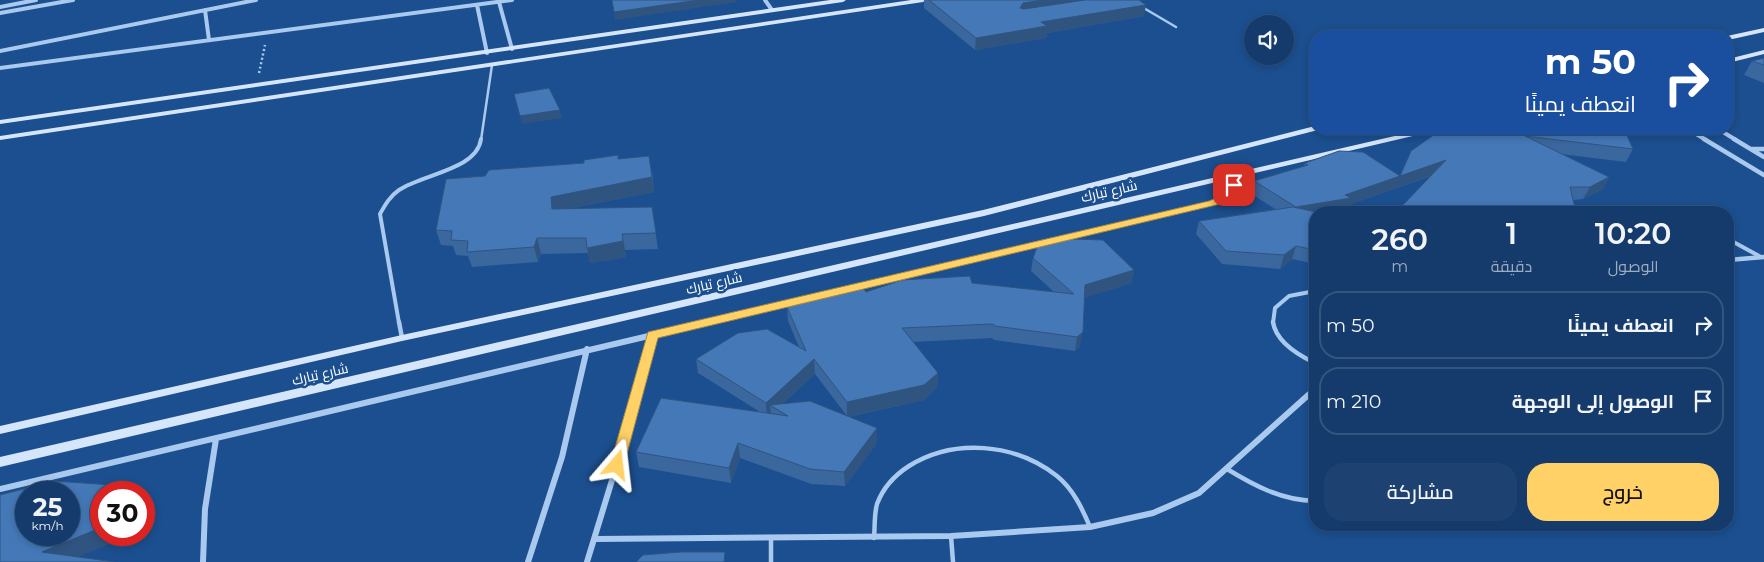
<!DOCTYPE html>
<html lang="ar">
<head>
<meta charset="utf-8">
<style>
  body { margin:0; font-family:Montserrat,Cairo,sans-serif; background:#1d4271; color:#f1f3f6; direction:rtl; height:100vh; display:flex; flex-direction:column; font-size:19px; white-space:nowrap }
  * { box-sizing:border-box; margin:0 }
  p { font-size:16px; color:#9dadc1 }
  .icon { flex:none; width:28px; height:28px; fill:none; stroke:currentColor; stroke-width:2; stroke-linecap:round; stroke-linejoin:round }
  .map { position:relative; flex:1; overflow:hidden; direction:ltr }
  .details { position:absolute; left:1309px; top:206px; width:425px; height:325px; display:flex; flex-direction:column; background:#143b6b; border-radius:20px; box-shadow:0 2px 8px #0003,0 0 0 1px #33557e; direction:rtl }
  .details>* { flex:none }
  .guide { position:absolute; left:1309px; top:30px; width:425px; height:105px; border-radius:20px; box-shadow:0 2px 8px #0003,0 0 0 1px #33557e; direction:rtl; background:#1a4fa0; color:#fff; overflow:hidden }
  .fabs { position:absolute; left:1244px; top:15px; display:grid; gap:10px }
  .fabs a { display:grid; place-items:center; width:50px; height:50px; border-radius:50%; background:#143b6b; box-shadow:0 2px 8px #0003,0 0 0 1px #33557e; font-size:25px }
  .speed { position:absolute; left:15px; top:481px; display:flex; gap:10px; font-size:25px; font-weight:700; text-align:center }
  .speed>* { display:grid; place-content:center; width:65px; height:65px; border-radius:50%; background:#143b6b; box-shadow:0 2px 8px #0003,0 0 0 1px #33557e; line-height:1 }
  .speed small { font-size:12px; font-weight:400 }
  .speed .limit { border:8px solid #d22; background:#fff; color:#111 }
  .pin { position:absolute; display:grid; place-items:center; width:42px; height:42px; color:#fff; margin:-21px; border-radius:10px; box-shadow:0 2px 8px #0006 }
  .me { position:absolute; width:55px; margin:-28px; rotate:17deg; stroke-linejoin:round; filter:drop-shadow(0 0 4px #0008) }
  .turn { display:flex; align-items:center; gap:18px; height:105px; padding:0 15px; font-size:22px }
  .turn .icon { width:65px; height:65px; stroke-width:2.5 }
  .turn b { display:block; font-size:35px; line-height:42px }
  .eta { display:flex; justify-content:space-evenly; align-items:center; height:85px; text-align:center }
  .eta b { font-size:30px; font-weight:600; line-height:35px }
  .cta { display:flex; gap:10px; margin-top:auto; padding:10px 15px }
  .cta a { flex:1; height:58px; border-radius:20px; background:#ffd166; color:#111; font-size:20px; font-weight:600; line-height:58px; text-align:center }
  .cta a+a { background:#1d4271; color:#f1f3f6 }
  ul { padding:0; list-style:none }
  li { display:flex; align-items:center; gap:15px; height:68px; margin:0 10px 8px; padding:0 5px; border:2px solid #33557e; border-radius:20px }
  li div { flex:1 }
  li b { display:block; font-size:19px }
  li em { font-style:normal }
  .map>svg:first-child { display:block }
</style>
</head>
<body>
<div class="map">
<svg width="1764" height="562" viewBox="0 0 1764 562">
  <rect width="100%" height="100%" fill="#1b4f8f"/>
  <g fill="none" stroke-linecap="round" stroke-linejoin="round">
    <!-- path -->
    <path stroke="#a9c9ee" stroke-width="2.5" stroke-dasharray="2 2.5" stroke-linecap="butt" d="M259,73L265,45"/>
    <!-- lane-far2 -->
    <path stroke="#a9c9ee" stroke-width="2.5" d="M1142,7L1176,27
      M481,140L492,65"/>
    <!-- lane-far1 -->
    <path stroke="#a9c9ee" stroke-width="4" d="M1728,239L1761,257
      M399,323L380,214C385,205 390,196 399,190C422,174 477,170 481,139
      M1273,323L1275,308L1289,296L1315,291"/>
    <!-- lane -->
    <path stroke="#a9c9ee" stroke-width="4.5" d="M399,322L402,338
      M1273,322C1276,342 1298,355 1315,363
      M1227,469C1255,486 1281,500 1315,501
      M951,536L953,562
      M874,538C875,527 874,515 877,504C883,488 895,475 909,466C954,438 1015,443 1057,476C1073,489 1082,508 1090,527
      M771,539V562"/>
    <!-- street-far2 -->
    <path stroke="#a9c9ee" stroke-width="4" d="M765,0L772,10
      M499,2L512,49
      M477,5L487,53
      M0,7L36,0
      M205,10L209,40
      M0,13L73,0
      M0,51L256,0
      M0,68L512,0
      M1688,129L1706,140
      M1718,129L1736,140"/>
    <!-- street-far1 -->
    <path stroke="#a9c9ee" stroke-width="4.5" d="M1704,139L1764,175
      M1734,139L1764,157
      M1751,149H1764
      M1728,260L1764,257
      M838,291L1212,203C1226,198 1235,193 1231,177
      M703,323L795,301"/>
    <!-- street -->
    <path stroke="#a9c9ee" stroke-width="6" d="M0,489L708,322
      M595,539L951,536L1090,527L1153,513L1199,493L1315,389
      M203,562L205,509L216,439
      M528,562L562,457L587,349
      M587,562L628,428L653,335"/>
    <!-- secondary -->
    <path fill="#d6e6fa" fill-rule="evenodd" d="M830,0H846L843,2L0,124V120Z
      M911,0H926L923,2L0,140V136Z
      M1764,28V32L1728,40L1727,36Z
      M1764,50V54L1728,63V59Z
      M1315,126V129L1318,130L984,216L402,341L0,434V426L402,335L983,210Z
      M1425,129H1438L1434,131L0,467V457Z"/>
  </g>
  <!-- wall -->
  <path fill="#3a679d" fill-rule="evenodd" d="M924,0H1139L1144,16L1047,33L1046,38L975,50L924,8Z
    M1764,58V83L1744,75L1752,61Z
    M1442,129H1624L1633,149L1626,162L1561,154L1609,177L1603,189L1583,199L1573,200L1576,212H1400L1402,206L1431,176L1348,205L1346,211L1315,212V264L1292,259L1280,269L1222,264L1196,234L1199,221L1275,209L1250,193L1254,181L1304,166L1305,163L1400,176Z
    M618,155V159L652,171L654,192L568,209L652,207L658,249L625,250L626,257L590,263L588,253L541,254L538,262L472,267L468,256L456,255L453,246L441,245L436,230L584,163Z
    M1033,258L1134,270L1131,283L1084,298L1080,346L1075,351L994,340L992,338L913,342L938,373L937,387L924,400L848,417L877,428V443L845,486L811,484L740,458L731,483L639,467L636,452L760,412L698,373L696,359L799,347L788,321L787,307L866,292L972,283L1054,292L1031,271ZM815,374L847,416L782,404Z"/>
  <!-- shaded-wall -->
  <path fill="#305480" d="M699,0H736L737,2L615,20L614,12Z
    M1044,0H1117L1022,15L1020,8L1023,3Z
    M1146,5L1144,16L1047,33L1046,38L975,50L976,38L1041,22Z
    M560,110L562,118L522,124L520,116Z
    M649,156L654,192L554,212L552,209L551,197Z
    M1446,160L1441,172L1348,205L1346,211L1336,212H1315L1296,207L1345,195Z
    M1609,177L1603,189L1583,199L1590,187Z
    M622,234L625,250L626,257L590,263L587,248Z
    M537,238L541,254L538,262L534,247Z
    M1296,246L1292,259L1280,269L1284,255Z
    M1134,270L1131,283L1082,299L1085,285Z
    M1083,332L1080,346L1075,351L1077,337Z
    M814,359L815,374L776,409L770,405L771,414L767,417L766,403Z
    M938,373L937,387L924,400L847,417V402Z
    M877,428V443L845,486L844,472Z
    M738,443L740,458L731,483L729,468Z
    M112,485L117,492H110Z
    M101,525V535H114L112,543L66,562L42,552Z"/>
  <!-- building -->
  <path fill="#4478b7" stroke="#305480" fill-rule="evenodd" d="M612,0H699L614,12Z
    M929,0H1044L1023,3L1020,8L1024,9L1085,0H1139L1146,5L1041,22L1047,26L976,38Z
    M1764,58V65L1752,61Z
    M549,88L560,110L520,116L514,94Z
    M1442,129H1624L1633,149L1525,136L1609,177L1590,187H1570L1576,212H1410L1402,206L1446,160L1400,176L1411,151Z
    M1339,151L1363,152L1400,176L1345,195L1351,198L1296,207L1254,181L1308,165L1305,163Z
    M618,155V159L649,156L652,177L551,197L552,209L652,207L656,233L622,234L623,241L587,248L586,238H537L534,247L467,252L468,241L451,240L452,231L436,230L446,179L485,176L489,170L502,169L584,163V160Z
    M1293,207L1316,212L1315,250L1296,246L1284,255L1226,251L1199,221Z
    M1072,239L1103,240L1134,270L1085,285L1083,332L1077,337L995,326L993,324L902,328L938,373L924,385L847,402L814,359L766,403L696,359L738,333L767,329L806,351L787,307L793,300L830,291L864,289L866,292L902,280L970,276L972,283L1074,294L1033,258L1037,247Z
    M661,398L788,416L770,405L810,401L877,428L844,472L810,469L738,443L729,468L636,452Z
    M54,481L112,485L110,492H101V525L100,528L42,552L115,562H0V495ZM26,492H69V535H26Z
    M681,552H725L724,562H636L643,555Z"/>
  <!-- route -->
  <path fill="#ffd166" stroke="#a68842" d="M1234,182L1239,185C1235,197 1228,201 1216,205L658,338L624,465L622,469L617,470L612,469L610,465L648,332L1209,201C1221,196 1225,194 1230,183Z"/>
  <g text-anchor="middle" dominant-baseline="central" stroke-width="5" stroke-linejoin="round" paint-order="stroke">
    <!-- street labels -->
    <g font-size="14" fill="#fff" stroke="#1b4f8f">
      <text transform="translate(1109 191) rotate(-13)">شارع تبارك</text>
      <text transform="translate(714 283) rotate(-13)">شارع تبارك</text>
      <text transform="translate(320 374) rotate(-13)">شارع تبارك</text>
    </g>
  </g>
</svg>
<div class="fabs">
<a><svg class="icon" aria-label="sound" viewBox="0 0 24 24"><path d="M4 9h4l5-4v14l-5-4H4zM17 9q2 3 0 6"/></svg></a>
</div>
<div class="speed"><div>25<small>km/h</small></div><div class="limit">30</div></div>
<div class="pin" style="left:1234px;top:185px;background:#d93025"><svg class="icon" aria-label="arrive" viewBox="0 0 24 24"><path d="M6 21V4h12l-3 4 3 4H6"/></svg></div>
<svg class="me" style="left:617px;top:465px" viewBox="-20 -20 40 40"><path d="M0-17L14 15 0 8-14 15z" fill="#ffd166" stroke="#fff" stroke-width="4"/></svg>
<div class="guide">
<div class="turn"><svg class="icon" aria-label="right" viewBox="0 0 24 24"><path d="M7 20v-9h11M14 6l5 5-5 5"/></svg><div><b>50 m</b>انعطف يمينًا</div></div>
</div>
<section class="details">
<div class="eta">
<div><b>10:20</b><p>الوصول</p></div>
<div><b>1</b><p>دقيقة</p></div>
<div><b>260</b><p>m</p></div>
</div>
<ul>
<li><svg class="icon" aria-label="right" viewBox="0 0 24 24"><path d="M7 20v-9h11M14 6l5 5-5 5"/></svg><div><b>انعطف يمينًا</b></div><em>50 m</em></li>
<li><svg class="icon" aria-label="arrive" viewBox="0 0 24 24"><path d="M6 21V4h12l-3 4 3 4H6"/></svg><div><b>الوصول إلى الوجهة</b></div><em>210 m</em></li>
</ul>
<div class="cta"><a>خروج</a><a>مشاركة</a></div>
</section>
</div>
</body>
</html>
